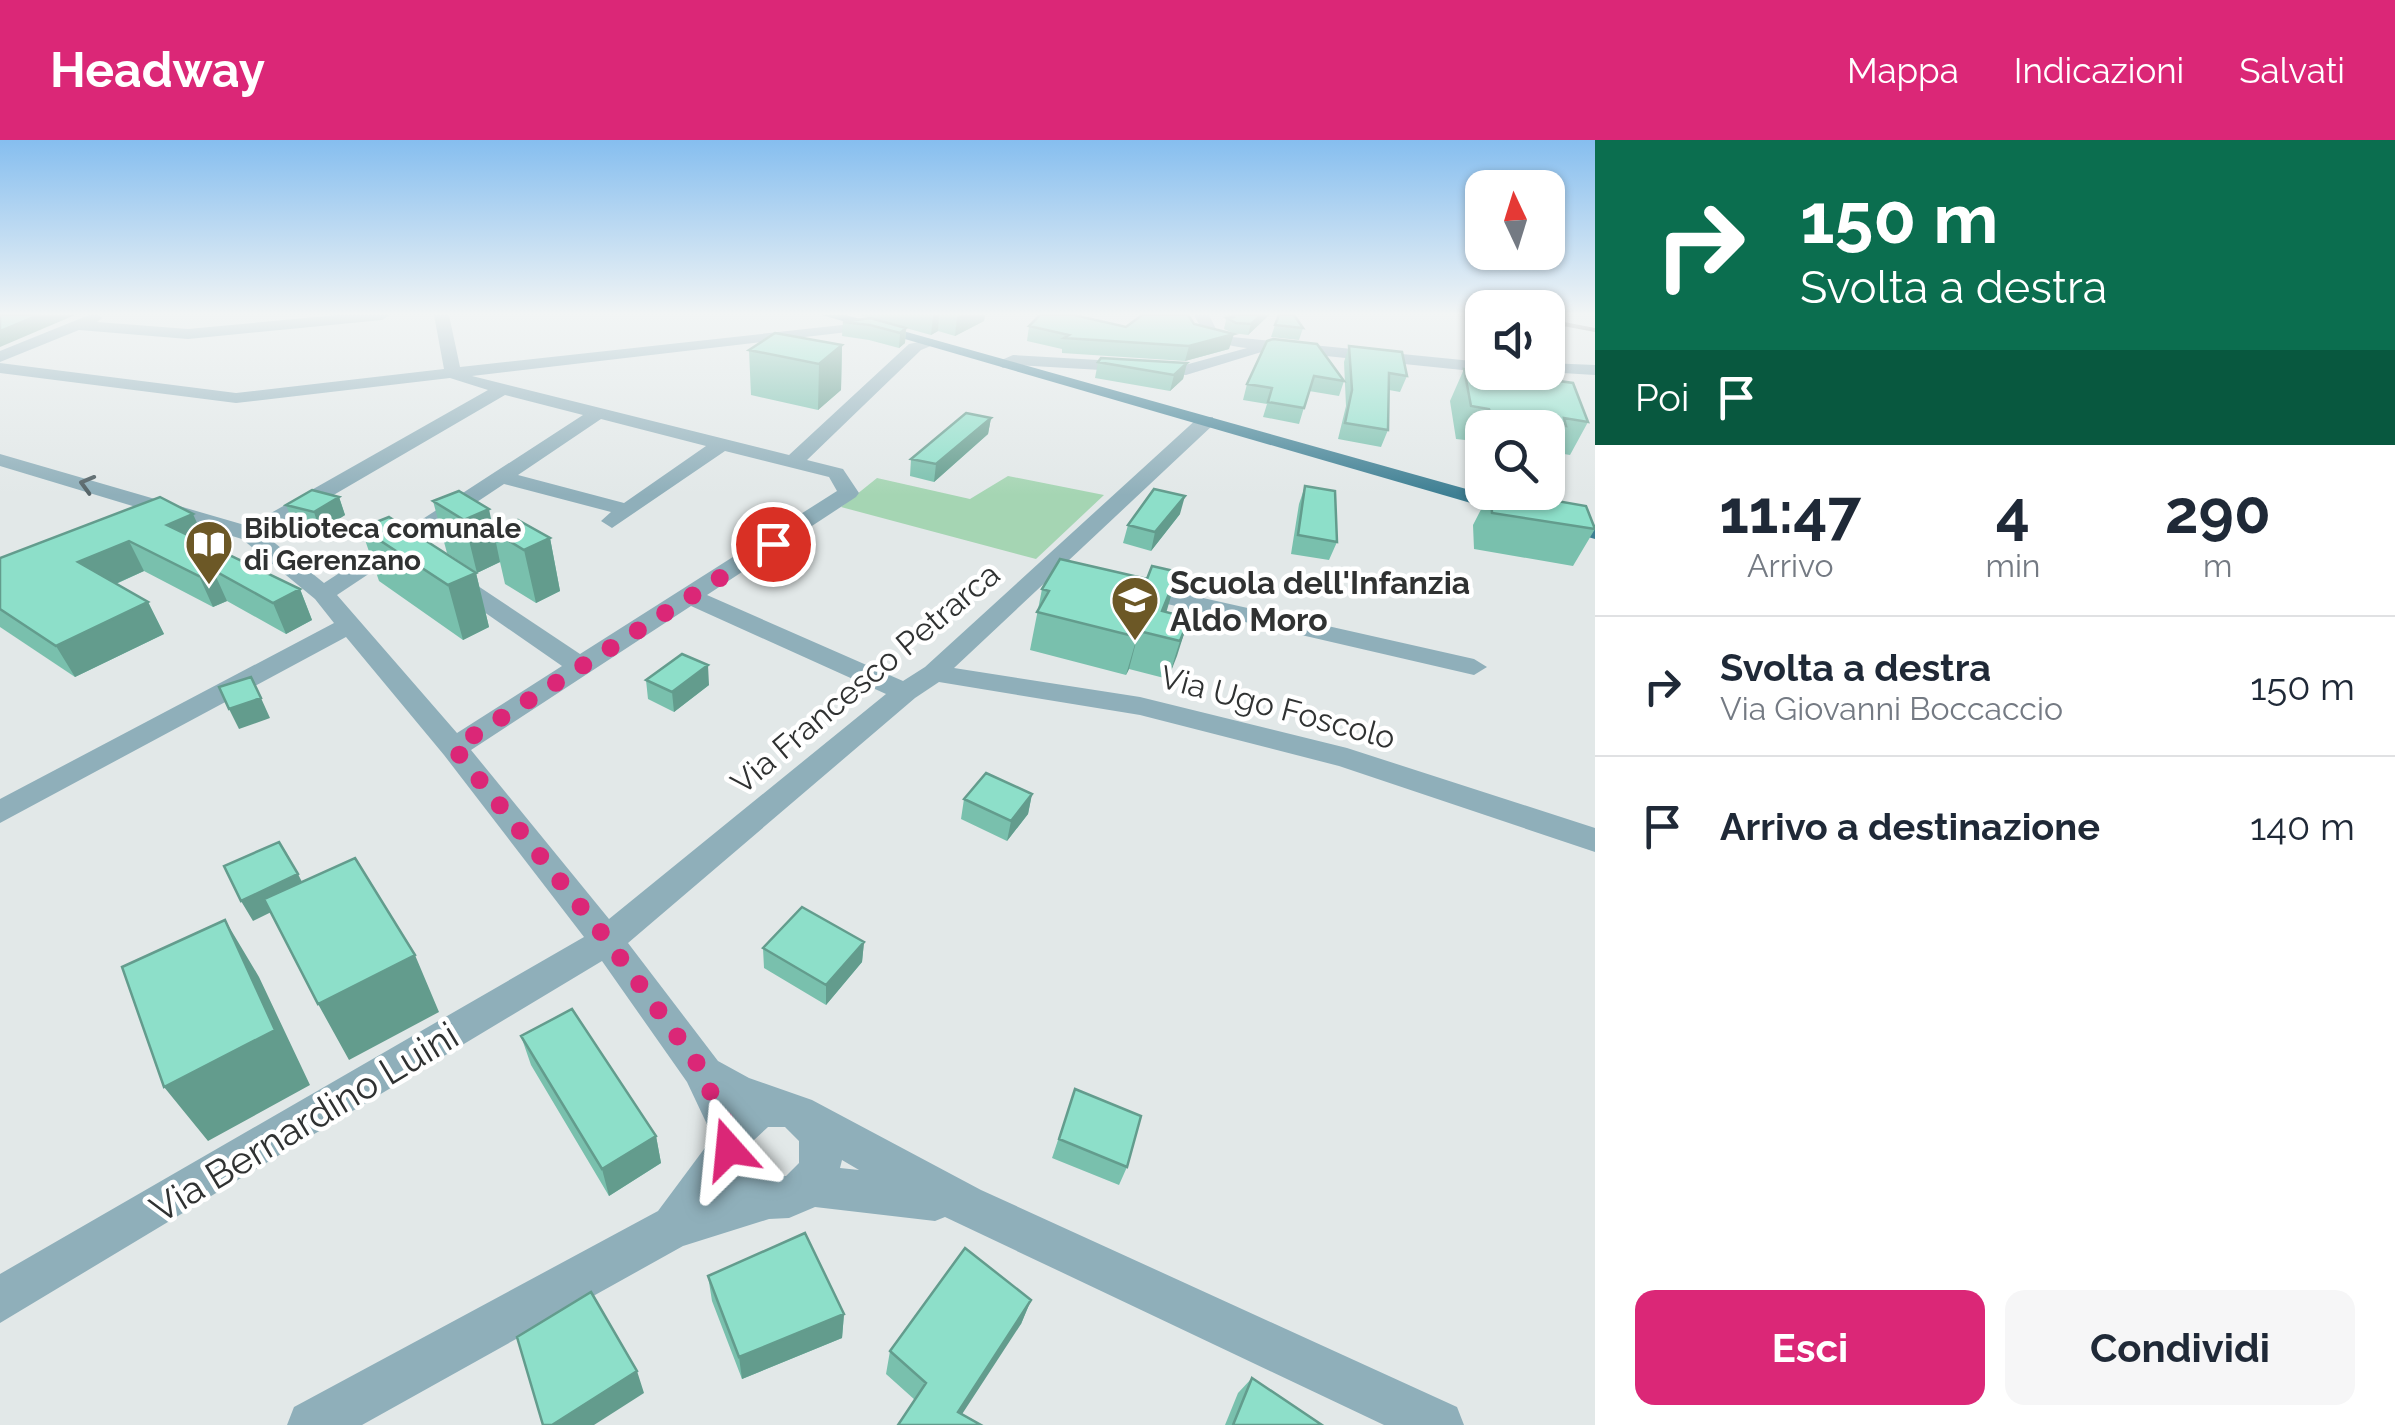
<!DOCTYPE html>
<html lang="it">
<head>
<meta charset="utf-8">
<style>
  body { margin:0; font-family:Raleway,sans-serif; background:#f6f6f7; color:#1f2937; height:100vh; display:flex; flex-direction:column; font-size:38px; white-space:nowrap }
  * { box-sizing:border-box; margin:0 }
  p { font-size:32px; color:#747a83 }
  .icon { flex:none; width:55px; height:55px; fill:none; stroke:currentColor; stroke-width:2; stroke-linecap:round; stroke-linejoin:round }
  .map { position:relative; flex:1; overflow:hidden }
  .panel { display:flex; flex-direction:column; background:#fff; width:800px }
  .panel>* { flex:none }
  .hud { background:#0b6e4f; color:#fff; overflow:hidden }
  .needle { width:65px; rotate:356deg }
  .buttons { position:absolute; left:1465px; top:30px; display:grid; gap:20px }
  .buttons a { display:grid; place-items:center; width:100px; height:100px; border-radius:20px; background:#fff; box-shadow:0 2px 8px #0004; font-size:50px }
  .pin { position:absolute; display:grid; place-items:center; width:85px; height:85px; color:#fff; margin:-42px; border:5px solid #fff; border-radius:50%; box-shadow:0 2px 10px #0007 }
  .me { position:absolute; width:110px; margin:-55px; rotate:342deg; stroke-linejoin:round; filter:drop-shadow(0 0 8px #0008) }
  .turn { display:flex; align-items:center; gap:35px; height:210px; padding:0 40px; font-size:45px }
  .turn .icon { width:130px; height:130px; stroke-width:2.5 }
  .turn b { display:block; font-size:70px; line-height:85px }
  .then { display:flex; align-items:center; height:95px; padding:0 40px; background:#0003; gap:20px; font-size:38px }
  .eta { display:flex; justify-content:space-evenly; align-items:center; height:170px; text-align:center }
  .eta b { font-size:60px; font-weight:700; line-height:70px }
  .primary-button { display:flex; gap:20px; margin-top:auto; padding:20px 40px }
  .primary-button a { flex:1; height:115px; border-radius:20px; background:#db2777; color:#fff; font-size:40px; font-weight:700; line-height:115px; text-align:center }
  .primary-button a+a { background:#f6f6f7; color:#1f2937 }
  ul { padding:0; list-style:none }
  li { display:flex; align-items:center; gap:30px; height:140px; padding:0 40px; border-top:2px solid #e0e1e3 }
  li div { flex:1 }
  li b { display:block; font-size:38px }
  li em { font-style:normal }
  header { display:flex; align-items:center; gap:60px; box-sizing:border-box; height:140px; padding:0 50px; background:#db2777; color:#fff }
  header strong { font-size:48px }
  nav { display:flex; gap:55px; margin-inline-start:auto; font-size:35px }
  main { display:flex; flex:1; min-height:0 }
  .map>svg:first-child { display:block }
</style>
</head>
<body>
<header>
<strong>Headway</strong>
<nav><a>Mappa</a><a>Indicazioni</a><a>Salvati</a></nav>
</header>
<main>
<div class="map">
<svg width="1595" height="1285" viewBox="0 0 1595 1285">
  <rect width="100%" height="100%" fill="#e2e8e8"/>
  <!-- green -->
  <path fill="#a5d5b3" d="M1008,336L1104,355L1036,419L841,367L877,338L970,359Z"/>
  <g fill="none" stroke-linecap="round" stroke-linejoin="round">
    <!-- minor -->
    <path fill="#8fafba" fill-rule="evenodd" d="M89,175H99L102,178L97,182L188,189L338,175H390L382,180L188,199L79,190L0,222V211Z
      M434,175H449L460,227L870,182V188L865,190L472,236L789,315L909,204L933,199V205L921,210L807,320L843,329L859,353L856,357L707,455L903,541L925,527L1199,277H1213V285L954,528L1140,557L1347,608L1595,688V712L1339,626L1140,575L939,542L915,558L628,803L718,921L749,938L812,960L981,1050L1457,1267L1464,1285H1384L945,1077L935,1081L815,1067L789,1078L769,1079L683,1106L362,1285H287L294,1267L658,1071L713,997L687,942L602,821L0,1183V1134L584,797L444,615L346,497L0,683V659L334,483L315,459L242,399L0,326V314L248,386L488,250L450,238L236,263L0,233V223L236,253L444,229ZM505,255L583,275L324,443L265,395ZM601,279L706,306L624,363L518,335ZM725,311L829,337L837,351L580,514L457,432H441L437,437L441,442L562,526L457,593L337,455L504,344L611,372L601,381L612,388ZM691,466L886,554L609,779L471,610ZM768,987H785L799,1001V1023L786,1036H766L753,1023V1001ZM842,1020L859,1030L840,1028Z
      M1194,175H1209L1216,189L1232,197L1482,222V232L1268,210L1186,235L1014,225L1003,228L995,223L1013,215L1185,225L1247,208C1220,205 1206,200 1194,175Z
      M1548,223L1595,225V235L1546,232Z
      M1132,442L1474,519L1487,527L1474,535L1124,454L1120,449L1124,444Z"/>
    <!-- major -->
    <path fill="#3e7f93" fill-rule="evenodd" d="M822,175H846L1595,385V399Z"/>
    <!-- rail -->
    <path stroke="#818585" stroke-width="4" d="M1548,181L1595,190"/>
  </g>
  <!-- wall -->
  <path fill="#79c0ad" d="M859,175H985L984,181L955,196L938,191L931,195Z
    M1140,175H1188L1194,184L1229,209L1185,221L1062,213V209L1027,201L1029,186L1082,177L1126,187L1140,176Z
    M1224,175H1269L1248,195L1233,193L1224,189L1226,180Z
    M843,182L906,188L905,203L899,208L869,200L842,196Z
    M1275,185L1303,188L1299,200L1271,197Z
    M1273,199L1344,241L1339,256L1309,251L1299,284L1263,277L1267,264L1243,260L1247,244Z
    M842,205L841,250L818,270L751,255L749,210Z
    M1349,206L1407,236L1400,252L1389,250L1388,290L1381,307L1338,299L1346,266L1344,222Z
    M1098,222L1187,223L1183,239L1170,251L1095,238Z
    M1464,229L1552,240L1588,282L1570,315L1552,312L1548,319V288H1482V309L1475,308L1474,301L1456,299L1450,261Z
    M991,278L988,294L934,342L910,336L911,319Z
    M1305,346L1337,402L1329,420L1291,414L1299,364Z
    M1490,352H1505L1595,389L1573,426L1474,409L1473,385Z
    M160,357L206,403L300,449L312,480L286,494L227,461L213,467L144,431L116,444L148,462L164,494L75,537L0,487V418Z
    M339,357L345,375L320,391L293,383L286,365Z
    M433,361L494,391L550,398L560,451L536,463L505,444L500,422L477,433L447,413Z
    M1180,374L1151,411L1123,403L1128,385Z
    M361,388L476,433L489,487L463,500L379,441Z
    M1042,449L1189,478L1168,539L1129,529L1126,535L1030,510Z
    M646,540L709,545L674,572L648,559Z
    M1032,654L1028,674L1007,701L961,679L964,659Z
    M864,802L862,822L826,865L764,828L763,808Z
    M521,896L656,996L661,1023L609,1056L531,925Z
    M1075,949L1127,1027L1119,1045L1052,1018Z
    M708,1136L844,1174L842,1198L742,1239L712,1161Z
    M1031,1160L1021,1184L915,1260L886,1234L890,1211Z
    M1252,1238L1322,1285H1225L1238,1253Z"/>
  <!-- shaded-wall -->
  <path fill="#639c8d" d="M39,175H75L0,207V191Z
    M935,175H939L938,191L931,195L933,176Z
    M961,175H985L984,181L955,196L957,177Z
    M1261,175H1269L1248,195L1251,184Z
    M906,188L905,203L899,208L900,193Z
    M1234,194L1229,209L1185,221L1189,206Z
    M842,205L841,250L818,270L819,224Z
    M1187,223L1183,239L1170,251L1174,235Z
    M991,278L988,294L934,342L936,324Z
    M1185,356L1180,374L1151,411L1155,392Z
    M339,357L345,375L320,391L314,372Z
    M489,369L500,422L477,433L464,380Z
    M193,374L206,403L167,385Z
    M550,398L560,451L536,463L524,410Z
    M129,401L144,431L95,453L78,422Z
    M213,430L227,461L213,467L199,436Z
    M1178,432L1167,470L1157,495L1162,471Z
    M476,433L489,487L463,500L448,445Z
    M300,449L312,480L286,494L273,463Z
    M148,462L164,494L75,537L56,506Z
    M1189,478L1177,516L1168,539L1180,501Z
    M1139,491L1129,529L1126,535L1137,497Z
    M708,525L709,545L674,572L672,552Z
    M261,558L270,578L239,589L229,569Z
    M1032,654L1028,674L1007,701L1011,681Z
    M298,734L308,754L253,781L241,761Z
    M225,780L259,837L310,945L208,1001L164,947Z
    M864,802L862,822L826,865V845Z
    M415,815L439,872L349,920L318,864Z
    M656,996L661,1023L609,1056L602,1029Z
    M1031,1160L1021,1184L955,1285L958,1272Z
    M844,1174L842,1198L742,1239L739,1217Z
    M637,1231L644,1253L594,1285H552Z"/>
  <!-- building -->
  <path fill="#8ddfc9" stroke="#639c8d" stroke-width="2.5" d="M0,175H39L0,191Z
    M1040,175H1074L1126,187L1142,175H1188L1194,184L1234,194L1189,206L1064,198L1069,195L1029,186Z
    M1233,175H1261L1251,184L1236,183L1227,178L1234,177Z
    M1279,175H1294L1303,188L1275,185Z
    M870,178L906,188L900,193L870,185L843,182Z
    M775,193L842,205L819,224L749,210Z
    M1273,199L1317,204L1344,241L1314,236L1304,268L1268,262L1272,248L1247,244L1267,201Z
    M1349,206L1402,212L1407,236L1389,233L1388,290L1345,283L1352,250Z
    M1101,218L1187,223L1174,235L1098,222Z
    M1464,229L1482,232H1530L1550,235L1552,240L1573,243L1588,282L1564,278L1566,286L1491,275L1489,269L1471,266Z
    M966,273L991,278L936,324L911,319Z
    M1305,346L1335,351L1337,402L1298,395Z
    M1154,349L1185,356L1155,392L1128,385Z
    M312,350L339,357L314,372L286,365Z
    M459,351L489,369L464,380L433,361Z
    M1491,352H1505L1586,366L1595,389L1492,373Z
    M160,357L193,374L167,385L300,449L273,463L213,430L199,436L129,401L78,422L148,462L56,506L0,469V418Z
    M389,377L476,433L448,445L361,388Z
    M518,380L550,398L524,410L493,391Z
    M1060,419L1147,439L1152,426L1178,432L1162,471L1189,478L1180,501L1139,491L1137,497L1037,472L1049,451L1042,449Z
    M682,514L708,525L672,552L646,540Z
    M251,537L261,558L229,569L219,547Z
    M986,633L1032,654L1011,681L964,659Z
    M279,702L298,734L241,761L224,726Z
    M355,718L415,815L318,864L264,759Z
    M802,767L864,802L826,845L763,808Z
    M225,780L275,890L164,947L122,827Z
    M572,869L656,996L602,1029L521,896Z
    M1075,949L1141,976L1127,1027L1059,999Z
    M805,1093L844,1174L739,1217L708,1136Z
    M965,1108L1031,1160L958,1272L981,1285H898L926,1243L890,1211Z
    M591,1152L637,1231L552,1285H543L517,1197Z
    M1252,1238L1322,1285H1233Z"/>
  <!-- one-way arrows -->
  <defs><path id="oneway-chevron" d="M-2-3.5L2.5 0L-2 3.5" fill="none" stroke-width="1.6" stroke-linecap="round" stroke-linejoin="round" transform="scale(2.5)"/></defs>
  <use stroke="#566468" href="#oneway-chevron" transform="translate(87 344) rotate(-164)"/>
  <!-- sky -->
  <linearGradient id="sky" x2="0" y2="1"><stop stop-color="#86beef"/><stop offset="0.49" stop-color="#f2f5f5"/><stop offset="1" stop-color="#f2f5f5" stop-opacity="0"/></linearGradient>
  <rect width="1595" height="355" fill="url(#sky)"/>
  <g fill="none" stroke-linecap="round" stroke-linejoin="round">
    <!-- route -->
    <path stroke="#db2777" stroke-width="18" stroke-dasharray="0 32.4" d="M729,1009L734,994L716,968L704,933L608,801L454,608L773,404"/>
  </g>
  <!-- icons -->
  <defs>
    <g id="library-pin" transform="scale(2.5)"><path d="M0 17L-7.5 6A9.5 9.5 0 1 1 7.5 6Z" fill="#6c5826" stroke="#fff"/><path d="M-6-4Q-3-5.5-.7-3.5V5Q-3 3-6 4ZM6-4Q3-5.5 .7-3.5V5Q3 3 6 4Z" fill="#fff"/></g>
    <g id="school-pin" transform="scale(2.5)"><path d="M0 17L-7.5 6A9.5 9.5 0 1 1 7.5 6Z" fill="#6c5826" stroke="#fff"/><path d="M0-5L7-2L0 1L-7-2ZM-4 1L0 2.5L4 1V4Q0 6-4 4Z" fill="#fff"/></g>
  </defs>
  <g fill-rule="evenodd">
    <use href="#library-pin" x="209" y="404"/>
    <use href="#school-pin" x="1135" y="460"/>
  </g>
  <g text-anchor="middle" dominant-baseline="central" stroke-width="9" stroke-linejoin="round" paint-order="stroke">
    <!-- far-poi labels -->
    <g font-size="28" font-weight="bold" fill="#303232" stroke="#fff" text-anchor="start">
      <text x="244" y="388">Biblioteca comunale<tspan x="244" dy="32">di Gerenzano</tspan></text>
    </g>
    <!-- poi labels -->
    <g font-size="32" font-weight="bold" fill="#303232" stroke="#fff" text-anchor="start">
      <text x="1170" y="442">Scuola dell'Infanzia<tspan x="1170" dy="37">Aldo Moro</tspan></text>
    </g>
    <!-- street labels -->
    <g font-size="32" fill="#303232" stroke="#fff">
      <text transform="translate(865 538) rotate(-40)">Via Francesco Petrarca</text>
      <text transform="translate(1278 567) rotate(15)">Via Ugo Foscolo</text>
    </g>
    <!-- near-street labels -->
    <g font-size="38" fill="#303232" stroke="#fff">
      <text transform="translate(304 982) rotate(-31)">Via Bernardino Luini</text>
    </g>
  </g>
</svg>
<div class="buttons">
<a><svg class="needle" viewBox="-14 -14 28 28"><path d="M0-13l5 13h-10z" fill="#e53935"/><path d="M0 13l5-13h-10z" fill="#747a83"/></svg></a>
<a><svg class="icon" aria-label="sound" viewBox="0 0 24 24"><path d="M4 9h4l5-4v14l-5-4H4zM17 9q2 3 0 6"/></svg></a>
<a><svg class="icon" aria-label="search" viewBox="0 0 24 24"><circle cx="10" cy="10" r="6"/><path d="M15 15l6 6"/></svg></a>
</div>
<div class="pin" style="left:773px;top:404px;background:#d93025"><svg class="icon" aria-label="arrive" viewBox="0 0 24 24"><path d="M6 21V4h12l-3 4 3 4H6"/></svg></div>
<svg class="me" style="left:729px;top:1009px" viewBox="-20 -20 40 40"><path d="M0-17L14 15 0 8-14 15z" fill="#db2777" stroke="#fff" stroke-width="4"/></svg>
</div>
<section class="panel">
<div class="hud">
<div class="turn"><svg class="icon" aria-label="right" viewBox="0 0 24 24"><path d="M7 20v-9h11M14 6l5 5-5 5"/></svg><div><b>150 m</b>Svolta a destra</div></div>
<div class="then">Poi<svg class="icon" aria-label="arrive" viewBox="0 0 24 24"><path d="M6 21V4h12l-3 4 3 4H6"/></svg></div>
</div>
<div class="eta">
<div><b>11:47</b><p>Arrivo</p></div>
<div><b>4</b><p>min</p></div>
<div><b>290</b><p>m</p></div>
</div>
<ul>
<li><svg class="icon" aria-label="right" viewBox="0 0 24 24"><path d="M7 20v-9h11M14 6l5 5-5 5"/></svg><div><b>Svolta a destra</b><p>Via Giovanni Boccaccio</p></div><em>150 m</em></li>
<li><svg class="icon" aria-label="arrive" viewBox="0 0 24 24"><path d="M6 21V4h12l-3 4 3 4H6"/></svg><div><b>Arrivo a destinazione</b></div><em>140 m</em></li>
</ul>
<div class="primary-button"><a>Esci</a><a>Condividi</a></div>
</section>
</main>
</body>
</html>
